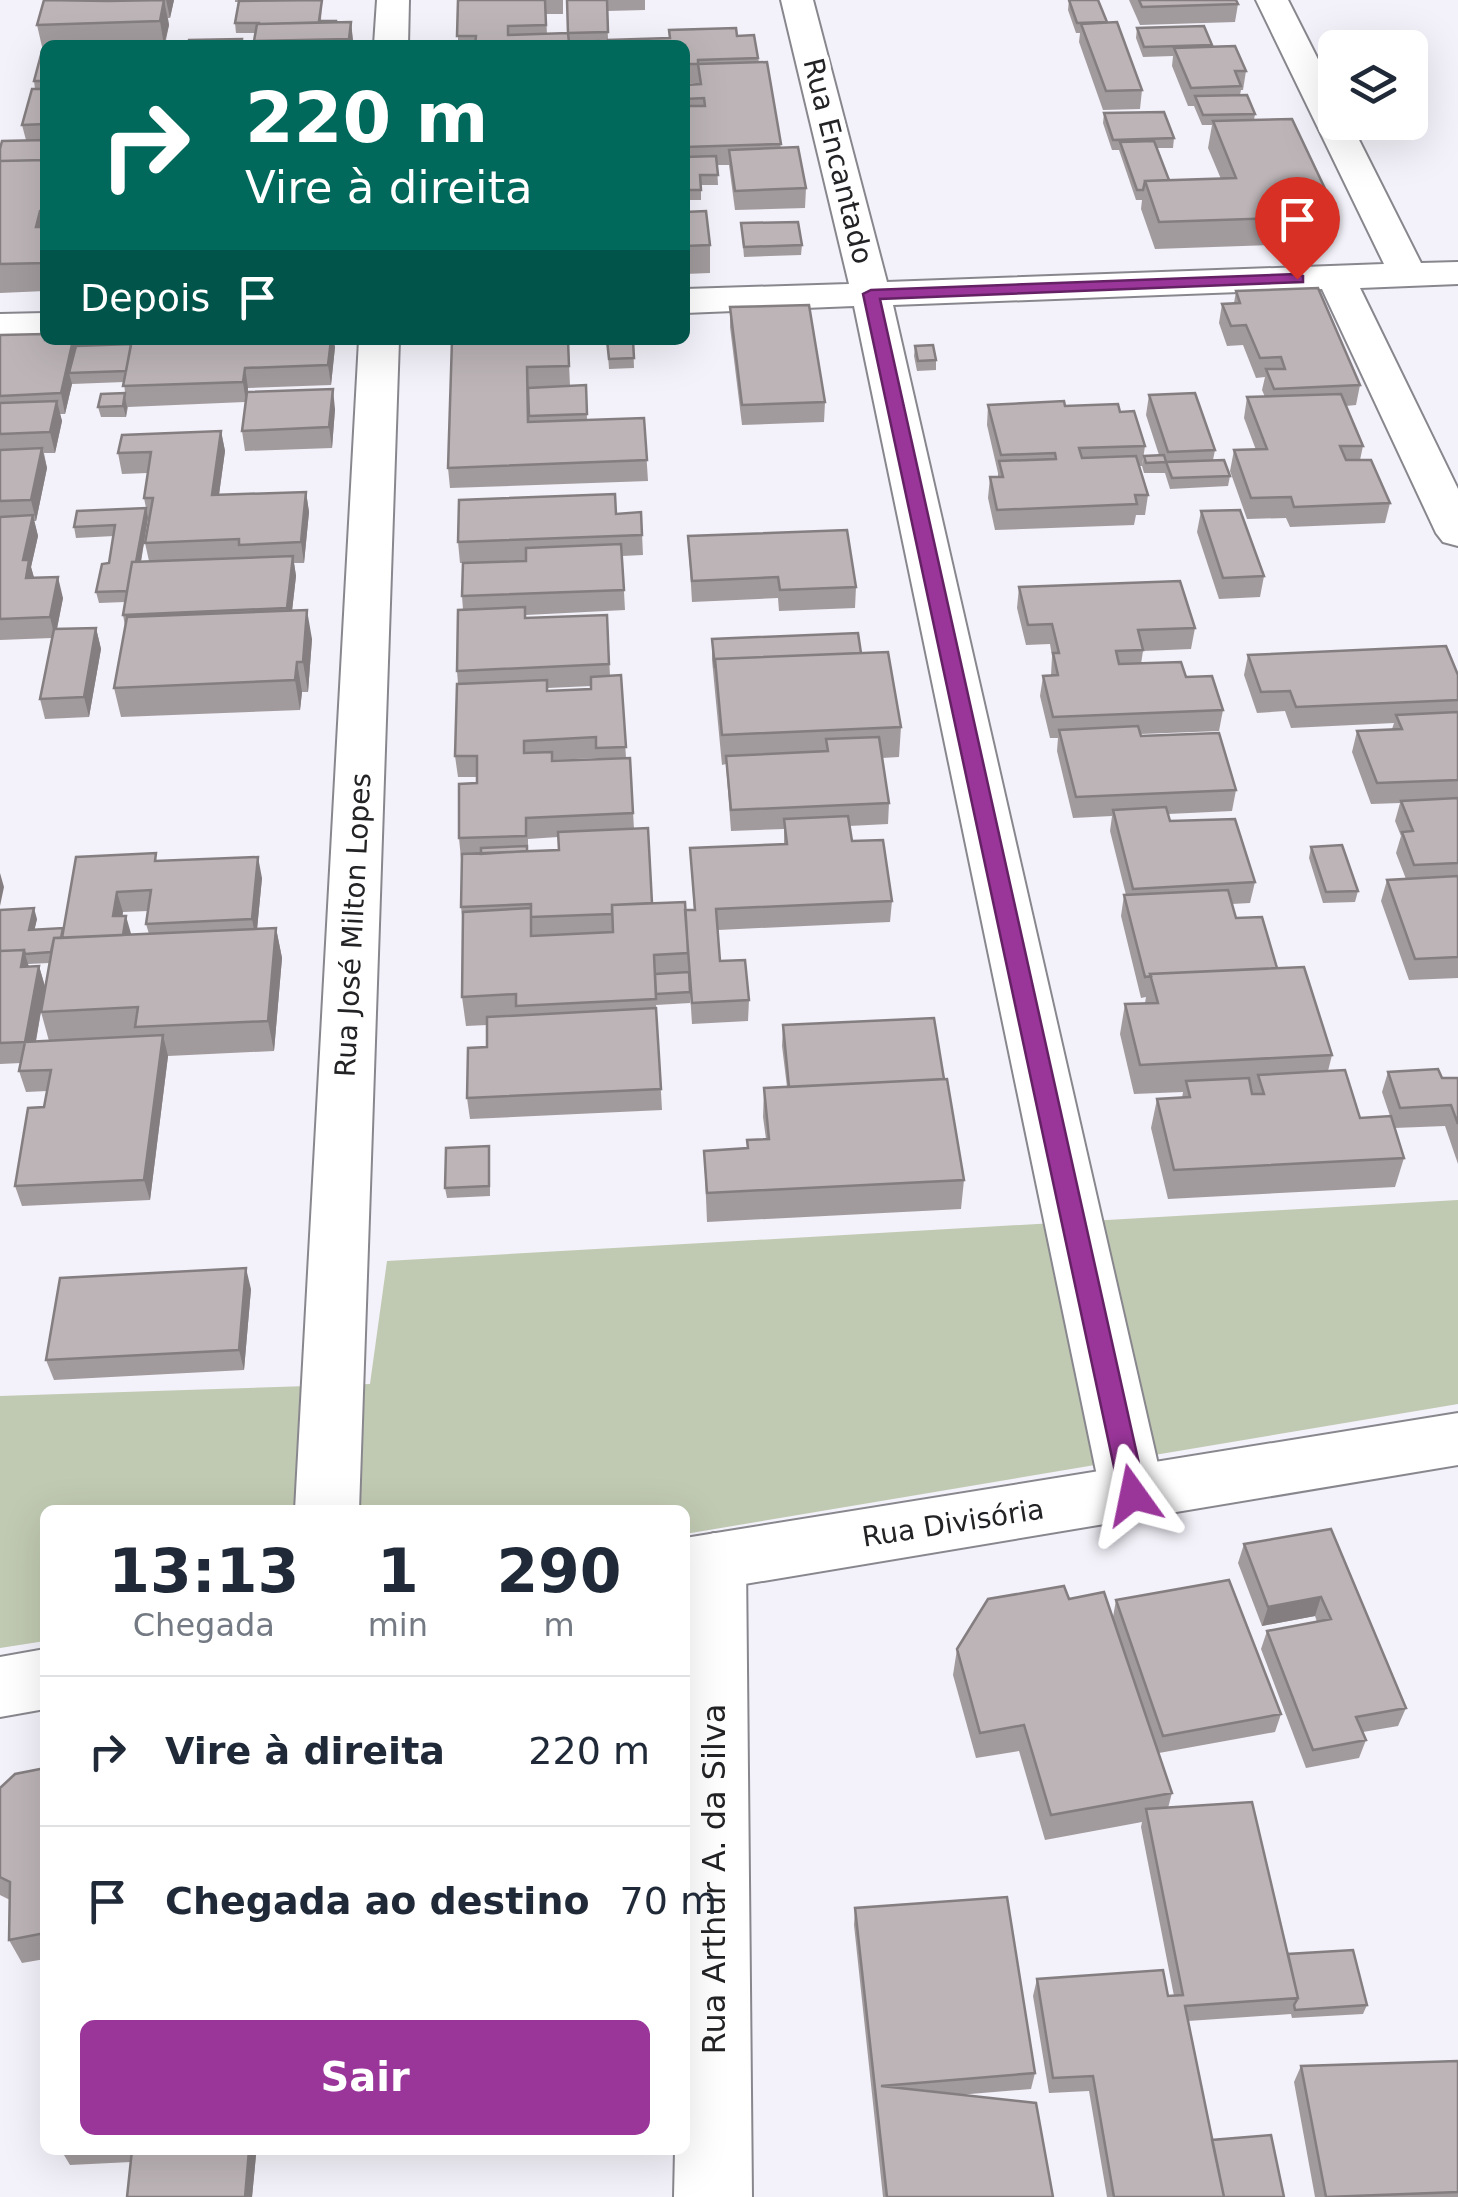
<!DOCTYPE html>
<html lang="pt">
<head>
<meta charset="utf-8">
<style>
  body { margin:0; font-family:"DejaVu Sans",sans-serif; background:#f2f2f3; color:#1f2937; height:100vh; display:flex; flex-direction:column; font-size:38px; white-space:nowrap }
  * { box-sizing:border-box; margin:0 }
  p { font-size:32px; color:#747a83 }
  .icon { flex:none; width:55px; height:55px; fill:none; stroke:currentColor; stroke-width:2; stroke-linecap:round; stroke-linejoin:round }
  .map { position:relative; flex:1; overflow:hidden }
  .details { position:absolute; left:40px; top:1505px; width:650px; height:650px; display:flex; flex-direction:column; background:#fff; border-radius:15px; box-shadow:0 10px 40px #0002 }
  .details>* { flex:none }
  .top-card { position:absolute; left:40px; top:40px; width:650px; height:305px; border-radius:15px; box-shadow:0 10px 40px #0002; background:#00695c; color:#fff; overflow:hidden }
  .fabs { position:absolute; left:1318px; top:30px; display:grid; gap:20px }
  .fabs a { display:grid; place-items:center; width:110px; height:110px; border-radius:15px; background:#fff; box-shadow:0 10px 40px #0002; font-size:50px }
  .pin { position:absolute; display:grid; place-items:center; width:85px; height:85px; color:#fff; margin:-102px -42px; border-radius:50% 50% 50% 0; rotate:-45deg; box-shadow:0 0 10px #0007 }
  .pin .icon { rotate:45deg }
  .me { position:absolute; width:110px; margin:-55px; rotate:348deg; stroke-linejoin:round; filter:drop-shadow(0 0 8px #0008) }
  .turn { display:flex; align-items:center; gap:35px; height:210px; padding:0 40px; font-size:45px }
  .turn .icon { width:130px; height:130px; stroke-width:2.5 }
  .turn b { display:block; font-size:70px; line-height:85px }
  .then { display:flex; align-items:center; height:95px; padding:0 40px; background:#0003; gap:20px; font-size:38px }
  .eta { display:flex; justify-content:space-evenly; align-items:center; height:170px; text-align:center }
  .eta b { font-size:60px; font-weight:800; line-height:70px }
  .action { display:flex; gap:20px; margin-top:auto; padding:20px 40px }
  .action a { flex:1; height:115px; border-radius:15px; background:#9a359a; color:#fff; font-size:40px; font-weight:800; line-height:115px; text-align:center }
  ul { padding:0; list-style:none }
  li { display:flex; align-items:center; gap:30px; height:150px; padding:0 40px; border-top:2px solid #e0e1e3 }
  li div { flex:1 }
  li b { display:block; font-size:38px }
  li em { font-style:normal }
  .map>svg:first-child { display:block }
</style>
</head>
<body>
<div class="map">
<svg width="1458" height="2197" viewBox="0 0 1458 2197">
  <rect width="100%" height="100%" fill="#f3f1f9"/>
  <!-- green -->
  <path fill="#c0c9b1" d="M1458,1200V1404L685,1534V1510H45V1641L0,1648V1396L370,1384L387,1261Z"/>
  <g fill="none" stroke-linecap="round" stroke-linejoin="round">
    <!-- minor casing -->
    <g stroke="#89878e" stroke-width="4">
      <path id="minor" d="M377,0H409L408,45H374Z
        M781,0H813L887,282L1384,264L1256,0H1288L1335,93V122H1350L1421,263L1458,262V284L1360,288L1458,489V546L1443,542L1436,533L1322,289L893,305L1165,1495L1155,1514L1133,1522L1111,1514L1101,1495L854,306L685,313V289L849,284Z
        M45,313V337L0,338V314Z
        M359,340H399L359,1510H295Z
        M714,1533L737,1541L746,1561L752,2197H674L675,2150H685V1554L691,1541Z"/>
    </g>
    <!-- tertiary casing -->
    <g stroke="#89878e" stroke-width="4">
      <path id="tertiary" d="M1458,1413V1465L685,1594V1538Z
        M45,1649V1709L0,1717V1657Z"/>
    </g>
    <!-- minor -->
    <use href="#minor" fill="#fff" fill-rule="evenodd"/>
    <!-- tertiary -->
    <use href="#tertiary" fill="#fff" fill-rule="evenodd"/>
  </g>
  <!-- wall -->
  <path fill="#a29b9d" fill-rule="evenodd" d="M44,0H174L170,18H168L169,25L165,45H45V291L0,293V149L26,140L22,125L35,89L34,81L43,51L37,25Z
    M235,0H322L321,21L351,22L353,45H255V33H236L235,23L238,2H235Z
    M458,0H563V14H546L547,34L568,33L567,0H645V10L607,11L608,40L737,36L758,58L781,148L806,188L805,208L735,210L729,165H717L718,185H701V200H685V85L699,84L698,83H685V45H458Z
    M1069,0L1107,23L1142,90L1140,109L1103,110L1079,42L1080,33H1076L1068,10Z
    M1129,0H1236L1238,4L1235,22L1140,25Z
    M1137,28L1212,46L1246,71L1243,90H1241L1240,95L1255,114L1254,120L1338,216L1332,243L1155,249L1141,209L1142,200H1136L1119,150H1112L1103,123L1104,113L1174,138L1173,148H1157L1169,180L1221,179L1208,148L1212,125H1202L1194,106H1188L1172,66L1173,56L1143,57L1136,38Z
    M685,212L710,245V273L685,274Z
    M741,223L802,245L801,255L744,257Z
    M1236,291L1360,385L1356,405L1346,406L1363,446L1360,460L1390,503L1385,523L1290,527L1286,518L1247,519L1230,471L1234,450H1256L1244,418L1247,397H1265L1262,390L1265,377L1256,378L1243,345L1227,346L1219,323L1222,304L1234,303Z
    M730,307L825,402L824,422L742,425L730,327Z
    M0,335L77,346L335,347L331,385L248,388V392L335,409L332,448L245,451L242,431L245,402L128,407L126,417H101L98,407L125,393L124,382L72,384L65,414H60L62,421L55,453H44L47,468L36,521H34L38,536L31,567L34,578L63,598L57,629L96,628L101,649L89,717L45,719L40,699L52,638L0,640Z
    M452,340H568L570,386L586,385L587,420L644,418L648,481L450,488L448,468Z
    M607,340H633L634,368L609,369Z
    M915,346L936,360V370L917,371L914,356Z
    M1149,395L1215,450L1213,460L1230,476L1228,486L1170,489L1165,473H1144L1142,466L1144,456L1159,455L1146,415Z
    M988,405L1065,406L1120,412L1145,446L1142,466H1139L1148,495L1145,515H1136L1134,525L995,530L988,498L990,477H998V473L987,425Z
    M221,431L225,451L219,495L306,492L309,512L304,563H294L296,576L292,610L312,639L308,692H302L300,710L121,717L114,688L125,626L123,615L125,602L99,603L96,592L109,563L114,536L76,538L74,527L146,508L144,498L148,473L122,474L118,453ZM148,518H149L145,543L149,561L141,562Z
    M1201,511L1264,576L1260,597L1219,599L1197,532Z
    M641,512L643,555L622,556L625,610L526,615V618L607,615L610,676L621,675L626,758H630L634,829L652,903L685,910H694L690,848L784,844V829L731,831L726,764L722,765L712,660V639L861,653L901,727L899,757L882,758L889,803L888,824L849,826L852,841L892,901L890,922L718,930L720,961L749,1000L748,1021L692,1024L690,993V1003L656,1005L662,1110L470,1119L467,1098L487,1047V1025L466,1026L462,997L463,924L461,907V859L459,838L477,783V777H458L455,756L458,684L457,671L463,610L462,596L526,560L460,563L458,542L616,514ZM591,686V689L548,691V688ZM597,758V759L552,760ZM558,837L559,850L528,851V839Z
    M688,536L856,587L855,608L779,611L778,598L692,602Z
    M1019,587L1195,628L1191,649L1143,651L1141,664L1186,677L1223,710L1219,731L1140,734L1141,736L1236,790L1232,811L1168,814L1170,821L1255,882L1250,903L1232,904L1236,918L1277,968L1332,1055L1328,1071L1360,1118L1390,1116L1382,1092L1388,1072L1442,1078H1458V1164L1445,1126L1394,1128L1404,1158L1395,1187L1168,1199L1151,1128L1157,1099L1182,1098L1183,1092L1134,1094L1120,1034L1125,1004L1145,1003L1146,997L1141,998L1121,916L1124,895H1126L1110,831L1112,816L1073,818L1057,751L1058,738H1050L1040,696L1043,676L1051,675L1052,656L1050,644L1026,645L1017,608Z
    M1248,655L1458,675V978L1409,980L1381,901L1387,880L1406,879L1396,853L1401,836L1395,821L1400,803L1371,804L1352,752L1357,731L1392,729L1394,723L1291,728L1285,711L1257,713L1244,675Z
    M1311,847L1358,891L1355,902L1323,903L1309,858Z
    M158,861L262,878L257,929L276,928L282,958L274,1051L168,1056L150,1200L22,1206L15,1186L44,1107L47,1091L26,1092L19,1071L21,1063L0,1064V910L37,919L34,930L63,928ZM148,911L146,924L149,934L131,935L122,916L123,912ZM49,963L45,986L39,966L29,967L28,964ZM41,1012L49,1041H36Z
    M783,1025L944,1079L964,1180L961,1209L707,1222L704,1151L747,1148V1140L766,1139L763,1117L764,1088L787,1087L782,1046Z
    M490,1156V1196L447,1198L445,1188Z
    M251,1289L244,1370L54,1380L46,1360Z
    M1331,1529L1406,1708L1398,1726L1363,1732L1366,1740L1359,1758L1306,1768L1261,1649L1267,1631L1317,1622L1315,1616L1262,1626L1238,1563L1244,1544Z
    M1069,1599L1113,1617L1116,1600L1281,1714L1275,1732L1159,1753L1172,1793L1168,1808L1288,1954L1367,2005L1363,2014L1292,2018L1291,2014L1188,2021L1212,2140L1284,2197H1107L1089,2091L1049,2093L1033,1996L1037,1979L1174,1996L1141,1827L1142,1822L1045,1840L1019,1751L976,1758L953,1675L957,1649Z
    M45,1768V1959L22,1963L9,1940L10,1900L0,1895V1788Z
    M855,1908L1035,2073L1031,2089L958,2095L1053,2197H883L854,1925Z
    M1458,2061V2197H1315L1294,2082L1301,2066Z
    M61,2150H253L256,2155L252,2197H127L131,2162L70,2165Z"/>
  <!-- shaded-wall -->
  <path fill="#847e80" d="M164,0L169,25L164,45L160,21Z
    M166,0H174L170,18Z
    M351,22L353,40V45H350L349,39Z
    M40,211L45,231L36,227Z
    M73,340H76L79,353L69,373L72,384L65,414L61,393Z
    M331,340H334L335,347L331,385L328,365Z
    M245,368L248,388L246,402L243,382Z
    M333,389L335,409L332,448L329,427Z
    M125,397L127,407L126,417L123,406Z
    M57,401L62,421L55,453L50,432Z
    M221,431L225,451L216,516L212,495Z
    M42,448L47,468L36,521L31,500Z
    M306,492L309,512L304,563L301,542Z
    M146,508L148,518L134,602L131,591Z
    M33,515L38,536L31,567L35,581L26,578L23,560Z
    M293,556L296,576L290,629L287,608Z
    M58,577L63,598L55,638L50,617Z
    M307,610L312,639L308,692L303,662Z
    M96,628L101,649L89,717L84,697Z
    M297,662L302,692L300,710L295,680Z
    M258,857L262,878L256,940L252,919Z
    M0,873L4,887L0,906Z
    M117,892L123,912L119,937L113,916Z
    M34,908L37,919L32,941L29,930Z
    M126,916L132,937L122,944Z
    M276,928L282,958L274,1051L268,1021Z
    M24,950L30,971L21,967Z
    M39,966L45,987L32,1063L25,1042Z
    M163,1035L168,1056L150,1200L144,1180Z
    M246,1268L251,1289L244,1370L239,1350Z
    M1321,1597L1315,1616L1262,1626L1268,1607Z
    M249,2150H253L256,2155L252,2197H245Z"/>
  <!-- building -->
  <path fill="#bcb4b7" stroke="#847e80" stroke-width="2.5" d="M44,0L108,1L164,0L160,21L37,25Z
    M322,0L319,21H336V22L259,24V23H235L239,1Z
    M458,0H545L546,25L508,26V35L568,33L569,43L549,44V45H475L476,36H457Z
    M567,0H607L608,32L568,33Z
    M1069,0H1098L1107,22L1077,23Z
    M1139,0H1236L1238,4L1142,7Z
    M351,22L349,39L254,41L257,24Z
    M1117,22L1142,90L1106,91L1081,24Z
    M1204,26L1212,45L1144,47L1137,28Z
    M736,28L737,36L754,35L758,58L698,60V64L767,62L781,144L685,147V106H705L704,98L685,99V85L701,84L698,64H685V45H608V40L670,38L669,30Z
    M242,39L241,45H188L189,40Z
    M599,41V45H569V42Z
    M1235,46L1246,71H1235L1241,86L1191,88L1174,48Z
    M42,51H45V81H34Z
    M32,89H45V124L22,125Z
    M1247,95L1255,114L1203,115L1195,96Z
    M1164,112L1174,138L1113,140L1104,113Z
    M1292,119L1338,216L1159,222L1145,181L1236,178L1213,121Z
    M45,140V160L0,161V149L2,141Z
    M1154,141L1169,180L1145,181L1143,190H1137L1120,142Z
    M798,147L806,188L735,191L729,150Z
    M716,156L718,175H700L701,190H685V157Z
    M45,160V211H40L36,227H45V263L0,264V161Z
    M706,211L710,245L685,246V212Z
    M798,222L802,245L744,247L741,223Z
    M1318,288L1360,385L1274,389L1266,369H1285L1281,357L1260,358L1246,325L1231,326L1222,304L1240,303L1236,291Z
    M809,305L825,402L742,405L730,307Z
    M45,334V340H73L61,393L0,396V335Z
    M132,340H331L328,365L245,368L243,382L123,386Z
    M452,340H568L569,366L527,367L528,422L644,418L647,460L448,468Z
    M607,340H633L634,358L609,359Z
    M131,344L126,371L69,373L76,346Z
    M933,345L936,360L918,361L915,346Z
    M586,385L587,414L529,416L528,388Z
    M333,389L329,427L242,431L247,392Z
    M125,393L123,406L98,407L101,394Z
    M1195,393L1215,450L1168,452L1149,395Z
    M1341,394L1363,446H1340L1346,460H1371L1390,503L1294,507L1291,497L1251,498L1234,450L1267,449L1247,397Z
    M57,401L50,432L0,434V403Z
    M1064,401L1065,406L1118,404L1120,412L1134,411L1145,446L1079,448L1082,458L1136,456L1148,495H1135L1137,504L997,510L990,477H1003L999,461L1056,459L1055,453L1001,455L988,405Z
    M221,431L212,495L306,492L301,542L239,545V539L145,543L153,498H144L151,452L118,453L122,435Z
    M42,448L31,500L0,501V450Z
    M1164,455L1166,462L1146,463L1144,456Z
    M1224,460L1230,476L1172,478L1166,462Z
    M615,494L616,514L641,512L642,535L458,542L459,500Z
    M146,508L136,562H132L127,591L96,592L102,564L109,563L115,525L74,527L77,511Z
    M1240,510L1264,576L1223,578L1201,511Z
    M33,515L23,560H29L26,578L58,577L50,617L0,619V517Z
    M847,530L856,587L780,590L778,577L692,581L688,536Z
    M621,544L624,590L462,596L463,563L526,561V548Z
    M293,556L287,608L123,615L132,562Z
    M1180,581L1195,628L1138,630L1143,650L1116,651L1119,664L1181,662L1186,677L1212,676L1223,710L1053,717L1043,676L1058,675L1053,653H1059L1052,624L1028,625L1019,587Z
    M525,607V618L607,615L609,664L457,671L458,610Z
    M307,610L303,662H297L295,680L114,688L127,617Z
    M96,628L84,697L40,699L54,629Z
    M858,633L861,653L715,659V668L712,639Z
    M1446,646L1458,675V700L1296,707L1290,691L1261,692L1248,655Z
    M888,652L901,727L722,735L715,659Z
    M621,675L626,747L596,748V737L524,741V753L552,752V761L630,758L633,813L526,818V836L459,838V784L477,783V756H455L457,684L547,680V691L591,689V677Z
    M1458,712V780L1377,783L1357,731L1402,729L1396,715Z
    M1138,726L1141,736L1219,733L1236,790L1076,797L1059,730Z
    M879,737L889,803L731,810L726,756L828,751L826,739Z
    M1458,798V863L1414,865L1402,832L1413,831L1401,801Z
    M1166,807L1170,821L1235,819L1255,882L1133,889L1113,810Z
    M848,816L852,841L883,840L892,901L716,909L720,961L745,960L749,1000L692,1003L685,910H695L690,848L787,844L784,819Z
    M648,828L652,903L612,905V914L531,917V904L461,907L462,854L559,850L558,832Z
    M1342,845L1358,891L1326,892L1311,847Z
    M527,846V851L481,854V848Z
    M156,853L155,861L258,857L252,919L146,924L151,890L117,892L113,916H126L123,935L62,938L76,857Z
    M1458,876V957L1415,959L1387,880Z
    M1228,890L1236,918L1262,917L1277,968L1150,974L1151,976L1145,977L1124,895Z
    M685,902L688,953L654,955L656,999L516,1006V994L462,997L463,912L531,908V936L613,932L612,905Z
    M34,908L29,930L63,928L61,938H54L51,952L25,954L24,950L0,951V910Z
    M276,928L268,1021L135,1027L138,1007L41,1012L54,938Z
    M24,950L21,967L39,966L25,1042L0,1043V951Z
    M1304,967L1332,1055L1140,1065L1125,1004L1158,1003L1150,974Z
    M689,972L690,992L656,994L655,974Z
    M656,1008L661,1089L467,1098L468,1048L487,1047V1017Z
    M934,1018L944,1079L789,1087L783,1025Z
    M163,1035L144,1180L15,1186L28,1108L44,1107L51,1070L19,1071L25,1042Z
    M1438,1069L1442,1078H1458V1124L1451,1105L1400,1108L1388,1072Z
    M1345,1070L1360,1118L1391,1116L1404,1158L1174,1170L1157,1099L1190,1097L1186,1081L1249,1078L1252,1094H1264L1258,1075Z
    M947,1079L964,1180L707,1193L704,1151L748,1148L747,1140L769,1139L764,1088Z
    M489,1146V1186L445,1188L446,1148Z
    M246,1268L239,1350L46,1360L60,1278Z
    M1331,1529L1406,1708L1356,1717L1366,1740L1313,1750L1267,1631L1331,1619L1321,1597L1268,1607L1244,1544Z
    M1229,1580L1281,1714L1163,1736L1116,1600Z
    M1064,1586L1069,1599L1104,1592L1172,1793L1051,1815L1024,1725L980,1733L957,1649L988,1599Z
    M45,1768V1933L9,1940L10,1882L0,1877V1788L15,1774Z
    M1252,1802L1298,1998L1185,2006L1224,2197H1114L1093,2076L1053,2078L1037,1979L1163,1970L1168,1996L1183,1995L1146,1809Z
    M1007,1897L1035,2073L881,2086L1036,2103L1053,2197H887L855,1908Z
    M1353,1950L1367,2005L1295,2010L1294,2005L1298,1998L1288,1954Z
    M1458,2061V2192L1326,2197L1301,2066Z
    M1271,2135L1284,2197H1224L1212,2140Z
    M132,2150H249L245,2197H127Z"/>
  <!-- route -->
  <path fill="#9a359a" stroke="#642264" stroke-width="2.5" d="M1297,274L1303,276V282L880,299L1146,1495L1142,1503L1133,1506L1124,1503L1120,1495L863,294L871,290Z"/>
  <g text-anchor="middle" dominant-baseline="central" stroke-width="10" stroke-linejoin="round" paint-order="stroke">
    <!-- street labels -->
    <g font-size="28" fill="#232225" stroke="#fff">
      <text transform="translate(838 161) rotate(76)">Rua Encantado</text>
      <text transform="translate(353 925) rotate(-87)">Rua José Milton Lopes</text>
      <text transform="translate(953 1523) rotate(-9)">Rua Divisória</text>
    </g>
    <!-- near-street labels -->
    <g font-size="32" fill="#232225" stroke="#fff">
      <text transform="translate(714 1879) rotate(-90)">Rua Arthur A. da Silva</text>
    </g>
  </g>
</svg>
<div class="fabs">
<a><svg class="icon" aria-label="layers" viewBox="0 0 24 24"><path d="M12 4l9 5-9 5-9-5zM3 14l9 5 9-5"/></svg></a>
</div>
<div class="pin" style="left:1297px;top:279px;background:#d93025"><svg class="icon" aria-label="arrive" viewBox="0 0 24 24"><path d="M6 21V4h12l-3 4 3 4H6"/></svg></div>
<svg class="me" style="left:1133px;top:1495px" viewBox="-20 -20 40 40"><path d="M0-17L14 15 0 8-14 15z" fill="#9a359a" stroke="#fff" stroke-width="4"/></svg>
<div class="top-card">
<div class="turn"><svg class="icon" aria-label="right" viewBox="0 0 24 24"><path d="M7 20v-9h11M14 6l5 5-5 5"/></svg><div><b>220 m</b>Vire à direita</div></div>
<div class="then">Depois<svg class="icon" aria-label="arrive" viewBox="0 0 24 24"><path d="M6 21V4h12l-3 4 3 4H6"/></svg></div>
</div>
<section class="details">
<div class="eta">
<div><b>13:13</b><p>Chegada</p></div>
<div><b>1</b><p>min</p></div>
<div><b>290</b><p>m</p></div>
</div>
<ul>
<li><svg class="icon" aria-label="right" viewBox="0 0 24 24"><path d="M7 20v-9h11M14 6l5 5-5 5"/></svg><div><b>Vire à direita</b></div><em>220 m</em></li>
<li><svg class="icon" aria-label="arrive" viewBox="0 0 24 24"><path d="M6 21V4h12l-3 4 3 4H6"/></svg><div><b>Chegada ao destino</b></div><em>70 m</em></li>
</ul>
<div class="action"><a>Sair</a></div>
</section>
</div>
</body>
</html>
